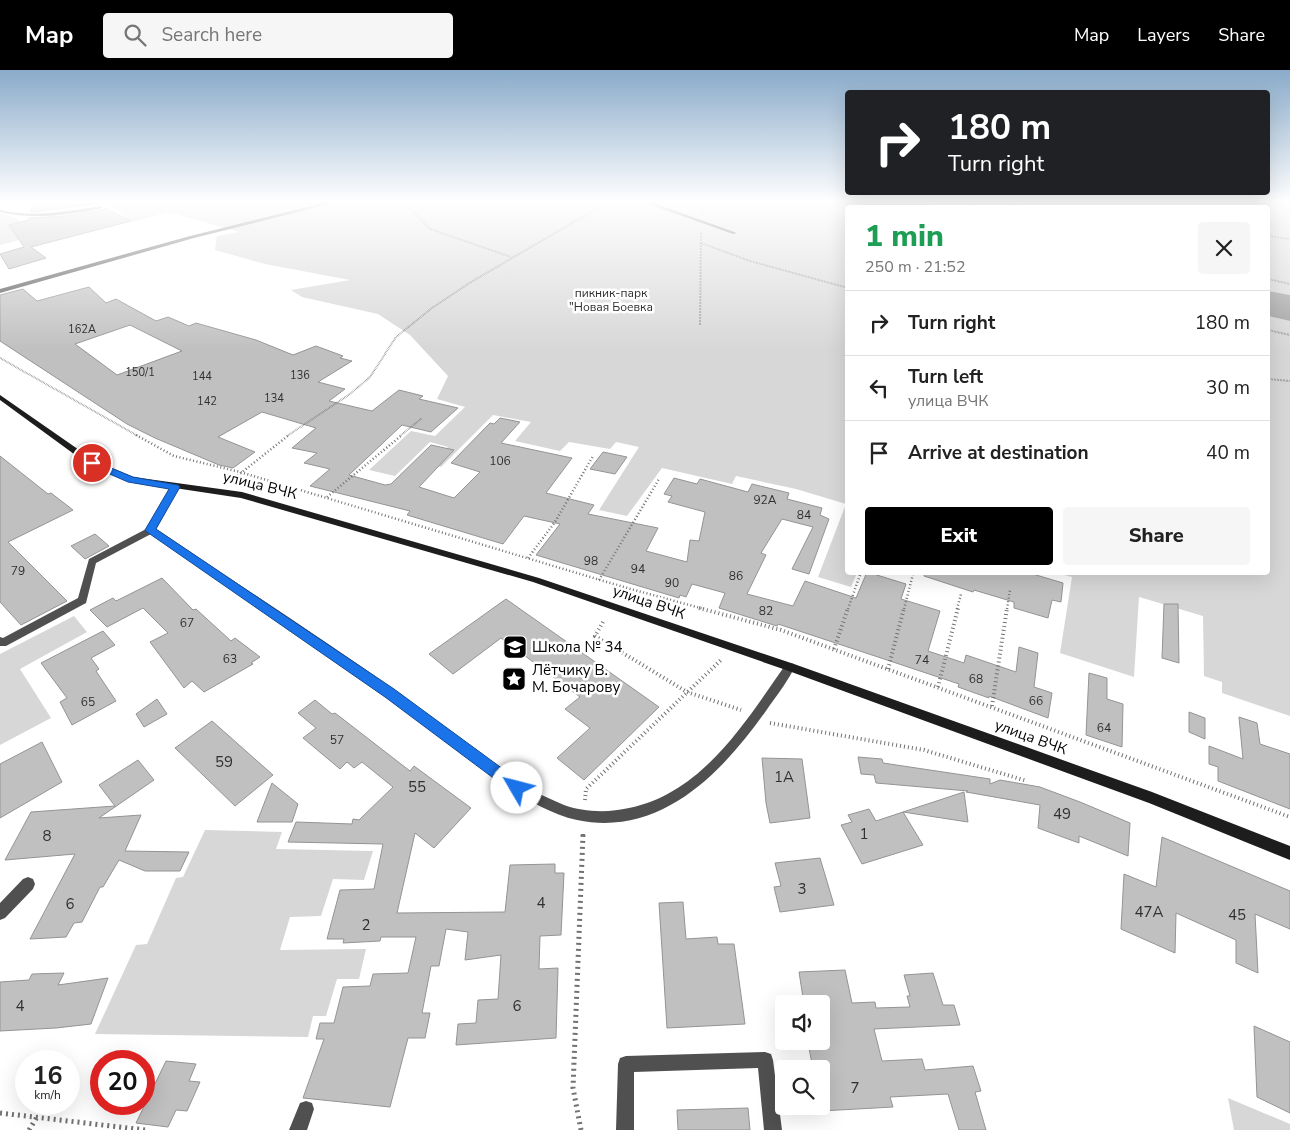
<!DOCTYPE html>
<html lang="en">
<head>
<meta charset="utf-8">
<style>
  body { margin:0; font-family:"Nunito Sans",sans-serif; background:#f6f6f6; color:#222; height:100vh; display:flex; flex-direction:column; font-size:19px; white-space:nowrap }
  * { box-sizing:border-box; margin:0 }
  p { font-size:16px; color:#767676 }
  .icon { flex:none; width:28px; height:28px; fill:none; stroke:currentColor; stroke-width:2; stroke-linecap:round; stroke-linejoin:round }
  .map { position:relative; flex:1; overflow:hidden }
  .details { position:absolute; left:845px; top:135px; width:425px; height:370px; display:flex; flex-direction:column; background:#fff; border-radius:5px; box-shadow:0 5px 20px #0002 }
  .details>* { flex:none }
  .hud { position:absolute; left:845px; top:20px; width:425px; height:105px; border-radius:5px; box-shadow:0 5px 20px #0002; background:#202124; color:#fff; overflow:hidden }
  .fabs { position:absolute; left:775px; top:925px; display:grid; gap:10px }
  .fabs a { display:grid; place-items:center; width:55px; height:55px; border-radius:5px; background:#fff; box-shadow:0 5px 20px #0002; font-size:25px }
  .speed { position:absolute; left:15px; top:980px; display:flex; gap:10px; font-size:25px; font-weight:700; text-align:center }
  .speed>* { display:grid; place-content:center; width:65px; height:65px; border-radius:50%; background:#fff; box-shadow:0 5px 20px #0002; line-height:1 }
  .speed small { font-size:12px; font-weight:400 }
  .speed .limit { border:8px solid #d22; background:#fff; color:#111 }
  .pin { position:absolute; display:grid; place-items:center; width:42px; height:42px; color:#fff; margin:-21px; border:2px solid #fff; border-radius:50%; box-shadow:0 1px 5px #0007 }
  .me { position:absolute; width:55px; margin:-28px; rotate:307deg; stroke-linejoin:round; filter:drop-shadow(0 0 4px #0008) }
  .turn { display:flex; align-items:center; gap:18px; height:105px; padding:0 20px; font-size:22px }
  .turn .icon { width:65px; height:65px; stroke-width:2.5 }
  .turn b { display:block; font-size:35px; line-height:42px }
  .round { display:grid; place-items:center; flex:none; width:52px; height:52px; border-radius:5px; background:#f6f6f6 }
  .headline { display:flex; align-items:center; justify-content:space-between; height:85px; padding:0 20px }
  h1 { font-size:30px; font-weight:800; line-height:38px; color:#1e9e55 }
  .cta { display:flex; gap:10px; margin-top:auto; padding:10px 20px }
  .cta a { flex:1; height:58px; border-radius:5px; background:#000; color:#fff; font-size:20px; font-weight:800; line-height:58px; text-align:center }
  .cta a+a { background:#f6f6f6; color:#222 }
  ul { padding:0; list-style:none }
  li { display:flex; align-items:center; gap:15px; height:65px; padding:0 20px; border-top:1px solid #e0e0e0 }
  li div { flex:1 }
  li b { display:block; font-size:19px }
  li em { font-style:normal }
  header { display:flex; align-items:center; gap:30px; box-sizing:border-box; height:70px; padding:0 25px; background:#000; color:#fff }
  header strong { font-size:24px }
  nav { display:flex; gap:28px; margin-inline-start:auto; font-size:18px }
  .search { width:350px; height:45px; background:#f6f6f6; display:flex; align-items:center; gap:12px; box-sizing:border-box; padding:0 18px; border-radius:5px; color:#767676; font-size:19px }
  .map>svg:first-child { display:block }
</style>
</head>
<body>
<header>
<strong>Map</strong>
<div class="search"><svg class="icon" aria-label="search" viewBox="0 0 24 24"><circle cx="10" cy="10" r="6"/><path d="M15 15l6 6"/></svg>Search here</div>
<nav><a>Map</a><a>Layers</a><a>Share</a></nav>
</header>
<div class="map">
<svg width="1290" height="1060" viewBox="0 0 1290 1060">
  <rect width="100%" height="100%" fill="#fff"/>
  <!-- green -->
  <path fill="#d7d7d7" d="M126,131H850L868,137L848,138V502L857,503L851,517L818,507L846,434L796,419L736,406L732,414L662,398L627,446L599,440L639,377L616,372L610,379L569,372L560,381L515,371L531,352L493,345L441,397L431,394L448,377L430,372L395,406L369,400L411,361L435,366L465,337L437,329L448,306L410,265L378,244L302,227L291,220L350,210L265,194L215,180L217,166L239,162L169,142L132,152L110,134Z
    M919,131H1290V225L1268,221V138H937Z
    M0,143L15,148L40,164L0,175Z
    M1268,246L1290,251V646L1222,623V612L1204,606L1203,546L1139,527L1134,607L1060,583L1072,507L1056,503L1268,502Z
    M74,546L87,562L20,599L51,648L0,675V584Z
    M205,760L282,762L276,779L373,781L364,810L333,809L321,846L290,847L280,880L366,879L359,909H337L326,946H313L308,967L95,964L136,875L147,874L176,808L183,807Z
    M1228,1028L1290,1054V1060H1234Z"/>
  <!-- water -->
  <path fill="#9e9e9e" d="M850,131H919L937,137H868Z
    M1268,221L1290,225V251L1268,246Z"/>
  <!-- building -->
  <path fill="#c0c0c0" stroke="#949494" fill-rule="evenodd" d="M33,131H92L98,134L31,142Z
    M105,138L131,151L31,177L46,188L9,199L0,184L24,177L9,155L29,150V148L65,146L103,140Z
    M89,217L106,233L116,229L156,251L168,247L189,256L196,253L256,270L293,285L316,276L343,286L340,288L352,291L318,312L345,319L329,331L372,341L399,320L423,326L419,329L458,338L431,362L402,355L349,405L385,415L391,414L431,375L454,380L419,417L454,428L480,402L451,393L490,353L494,354L500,348L520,352L501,373L572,388L546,423L594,435L588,444L658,458L646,481L687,492L690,470L699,471L705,442L668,432L672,426L664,424L674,408L697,414L700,409L748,422L752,414L789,423L787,429L822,438L820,445L829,449L809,504L792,499L813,457L782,449L761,483L766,485L747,524L793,536L805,511L856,528L867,502L906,514L901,529L940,541L928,581L964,593L966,585L1016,602L1019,577L1038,583L1034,617L1052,623L1048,648L989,626V628L958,617L959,614L887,590L778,554L777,556L719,538L725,523L692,514L686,527L680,525L679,528L536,485L560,454L524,446L503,474L407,445L410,441L310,416L330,399L304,393L317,383L292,378L316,358L262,342L218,367L255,382L233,398L219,395L155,368L127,354L0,271V225L23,219L37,231ZM130,255L182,281L117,305L75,274Z
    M603,382L627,387L615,404L590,399Z
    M0,386L48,424L51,423L73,440L8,472L67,531L21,555L0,532Z
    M95,464L109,476L85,489L71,476Z
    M925,502H1026L1063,513L1061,532L1052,530L1048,548L1014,538V532L974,520L973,522L924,506Z
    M162,508L193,540L196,539L231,571L235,568L260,587L251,593L253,594L204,622L192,611L184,618L150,572L168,563L143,538L107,557L90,540L113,528L116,531Z
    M506,529L659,637L584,710L557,688L590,658L565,639L580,627L501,568L453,604L429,584Z
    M1164,534H1178L1179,593L1162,588Z
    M103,561L115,575L91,588L99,599L96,601L116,631L72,655L60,632L67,628L41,593Z
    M1089,603L1107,608V629L1123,634L1122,677L1086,665Z
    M157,629L167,644L144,657L136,644Z
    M315,630L332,644L335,643L410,701L414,696L471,738L434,778L415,763L397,843L505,842L510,795L555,794V803H564L561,865L540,866L539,899L558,898L556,968L456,975L458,954L476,953L478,930L498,929L501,885L465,890L468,862L446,859L439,896H431L422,943H430L425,968H408L390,1037L303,1028L324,969H316L320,953H334L343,917L370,916L373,904L408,903L416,867H381L380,871L343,873L344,869H327L340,820L374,819L383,774L288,772L296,752L352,754L353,749L359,750L393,717L362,692L354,698L347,692L340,699L303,668L316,658L298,643Z
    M1189,642L1205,648V669L1189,662Z
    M1239,647L1257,653L1260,674L1290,684V739L1218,711V697L1209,694V676L1243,689Z
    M212,651L273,705L235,736L175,678Z
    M42,672L62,712L0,748V694Z
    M858,687L882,689L883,693L990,709V714L1000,710L1040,717L1080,732L1130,753L1128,786L1079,766V773L1038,758L1040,735L966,722L968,721L876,713L874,705L861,704Z
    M762,688L802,689L810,748L770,753L766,733Z
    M138,690L154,710L99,748L141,745L125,781L189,782L180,801H145L119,790L103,817H100L82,852L74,853L66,867L30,869L75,784L5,790L31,742L115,736L99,715Z
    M272,713L298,734L292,752H257Z
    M964,722L968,752L903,742Z
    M869,739L876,751L903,742L923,775L862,794L841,755L852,752L848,745Z
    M1162,767L1290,821V859L1255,844L1258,903L1236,893V870L1176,843L1175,883L1121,859L1124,804L1156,817Z
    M820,788L834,835L780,842L774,817L781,816L775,793Z
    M683,832L686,869L717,867L718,874H734L745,954L667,958L659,833Z
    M845,900L852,933L875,932L876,938L910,937L907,926H910L904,905L933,903L943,935H954L960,955L874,959L882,991L922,989L925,1000L973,996L981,1021L975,1022L986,1060H959L948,1024L890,1027L893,1037L821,1041V999H813L809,978H821V934H804L799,902Z
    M64,903L58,915L108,908L91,954L56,958L0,961V912L29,910L32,904Z
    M1254,956L1290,972V1043L1257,1027Z
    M166,991L196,994L189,1011L200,1012L187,1041L176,1040L168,1057L136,1053Z
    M748,1038L750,1060H678L677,1040Z"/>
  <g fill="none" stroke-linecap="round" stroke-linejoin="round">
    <!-- path-far3 -->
    <path stroke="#727272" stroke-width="2" stroke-dasharray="0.5 1" stroke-linecap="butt" d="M403,131L430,159L511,187
      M827,131L848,141
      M963,131L982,138
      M1002,131L1030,138
      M1130,138L1134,131
      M1140,138L1144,131
      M703,142L704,131
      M1268,166L1290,169
      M701,173L750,191L848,218
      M1268,209L1290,214
      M700,255L701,163
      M1268,260L1290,265
      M0,288L138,366
      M1268,309L1290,311
      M287,366L350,324L370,307L396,267L432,238L471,212L610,131
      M400,366L422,348"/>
    <!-- path-far2 -->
    <path stroke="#727272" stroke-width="2.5" stroke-dasharray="1 2.5" stroke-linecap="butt" d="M136,365L174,386L240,402L627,518L704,539
      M232,410L289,365
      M327,427L402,365
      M528,488L555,452L593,386
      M599,510L659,409
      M848,539L861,502
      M904,539L913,504
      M957,539L961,524
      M1007,539L1010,520"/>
    <!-- path-far1 -->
    <path stroke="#727272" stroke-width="4" stroke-dasharray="1 3" stroke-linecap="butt" d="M699,538L781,560L1290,747
      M603,552L595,566L687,622L741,640
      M834,579L848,538
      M888,599L904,538
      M938,617L958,538
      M992,636L1007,538
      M770,653L924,680L1027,711
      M585,730L586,719L721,590
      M583,765V761"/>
    <!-- path -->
    <path stroke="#727272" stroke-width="5" stroke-dasharray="2 4" stroke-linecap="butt" d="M0,1043L145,1060
      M29,1060L37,1047
      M581,1060L573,1018L583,764"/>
    <!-- lane -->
    <path fill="#505050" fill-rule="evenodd" d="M332,131H341L194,168L0,223V219L190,166Z
      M640,131H648L737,163L733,164Z
      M101,136L103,138C69,145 34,150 0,142V140C34,148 67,141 101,136Z
      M175,414L179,417L156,459C236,513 317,565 396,621C450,660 501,710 564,735C583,742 608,743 629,738C703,723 746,651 786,594L790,593L794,594L795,597C788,610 779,623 770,635C726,699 663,768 577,750C552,745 529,730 508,718L357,605L151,464L96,493L86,533L6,576H0V567L3,568L78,528L89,489L148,458L171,417Z
      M28,807L33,809L35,814L33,819L5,848L0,850V833L23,809Z
      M765,982L771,984L773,990L782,1060H764L758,998L634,1002V1060H616L618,994L620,988L626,986Z
      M306,1031L312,1033L314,1039L307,1060H289L300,1033Z"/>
    <!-- secondary -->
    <path fill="#1d1d1d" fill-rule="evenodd" d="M0,325L95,391L133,407L242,422L539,508L794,594L1152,722L1290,776V790L1149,733L786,600L533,512L241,428L128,411L89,395L0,330Z"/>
  </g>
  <!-- sky -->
  <linearGradient id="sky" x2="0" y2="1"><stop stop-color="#8aabca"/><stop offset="0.47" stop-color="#fff"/><stop offset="1" stop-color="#fff" stop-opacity="0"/></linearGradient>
  <rect width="1290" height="280" fill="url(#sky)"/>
  <!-- route -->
  <path fill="#1a73e8" stroke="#114b97" d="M92,390L133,407L178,415L180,417L156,459L394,619L522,713L524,718L522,722L517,724L512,722L385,627L147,462L145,460L169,419L128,412L89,395V391Z"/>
  <!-- icons -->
  <defs>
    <g id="school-square" transform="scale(1.25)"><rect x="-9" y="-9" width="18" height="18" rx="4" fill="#000" stroke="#fff"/><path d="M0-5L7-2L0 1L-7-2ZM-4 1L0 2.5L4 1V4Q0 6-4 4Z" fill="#fff"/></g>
    <g id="sight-square" transform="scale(1.25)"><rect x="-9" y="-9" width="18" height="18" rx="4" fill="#000" stroke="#fff"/><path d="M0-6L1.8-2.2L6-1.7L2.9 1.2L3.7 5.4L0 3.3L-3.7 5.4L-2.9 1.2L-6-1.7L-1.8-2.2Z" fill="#fff"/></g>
  </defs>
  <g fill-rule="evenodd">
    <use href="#school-square" x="515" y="577"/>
    <use href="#sight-square" x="514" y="609"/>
  </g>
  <g text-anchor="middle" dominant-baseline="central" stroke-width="5" stroke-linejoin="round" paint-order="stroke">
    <!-- far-number labels -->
    <g font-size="11" fill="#303030">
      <text x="82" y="259">162А</text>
      <text x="140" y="302">150/1</text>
      <text x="300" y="305">136</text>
      <text x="202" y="306">144</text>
      <text x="274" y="328">134</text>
      <text x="207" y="331">142</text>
    </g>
    <!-- far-park labels -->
    <g font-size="12" fill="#2e2e2e" stroke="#fff">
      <text x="611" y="223">пикник-парк<tspan x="611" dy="14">"Новая Боевка</tspan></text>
    </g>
    <!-- number labels -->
    <g font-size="12" fill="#303030">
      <text x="500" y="391">106</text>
      <text x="765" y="430">92А</text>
      <text x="804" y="445">84</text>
      <text x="591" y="491">98</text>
      <text x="638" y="499">94</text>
      <text x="18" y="501">79</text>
      <text x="736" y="506">86</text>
      <text x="672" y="513">90</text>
      <text x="766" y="541">82</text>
      <text x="187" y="553">67</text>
      <text x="230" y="589">63</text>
      <text x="922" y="590">74</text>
      <text x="976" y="609">68</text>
      <text x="1036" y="631">66</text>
      <text x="88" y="632">65</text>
      <text x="1104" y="658">64</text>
      <text x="337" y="670">57</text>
    </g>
    <!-- street labels -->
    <g font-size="15" fill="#000" stroke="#fff">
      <text transform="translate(260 415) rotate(14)">улица ВЧК</text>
      <text transform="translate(649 532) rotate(19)">улица ВЧК</text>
      <text transform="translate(1031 667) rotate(20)">улица ВЧК</text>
    </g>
    <!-- poi labels -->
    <g font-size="15" fill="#000" stroke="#fff" text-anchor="start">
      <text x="532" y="577">Школа № 34</text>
      <text x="532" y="600">Лётчику В.<tspan x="532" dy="17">М. Бочарову</tspan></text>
    </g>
    <!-- near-number labels -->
    <g font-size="15" fill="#303030">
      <text x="224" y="692">59</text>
      <text x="784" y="707">1А</text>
      <text x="417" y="717">55</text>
      <text x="1062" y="744">49</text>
      <text x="864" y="764">1</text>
      <text x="47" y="766">8</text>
      <text x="802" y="819">3</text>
      <text x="541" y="833">4</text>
      <text x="70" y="834">6</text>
      <text x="1149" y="842">47А</text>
      <text x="1237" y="845">45</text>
      <text x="366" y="855">2</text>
      <text x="20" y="936">4</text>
      <text x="517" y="936">6</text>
      <text x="855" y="1018">7</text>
    </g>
  </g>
</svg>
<div class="fabs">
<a><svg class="icon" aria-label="sound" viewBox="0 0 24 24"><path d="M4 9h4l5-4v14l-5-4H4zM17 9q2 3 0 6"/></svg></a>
<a><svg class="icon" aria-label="search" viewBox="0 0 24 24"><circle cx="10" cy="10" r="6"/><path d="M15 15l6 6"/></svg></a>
</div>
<div class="speed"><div>16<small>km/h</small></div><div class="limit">20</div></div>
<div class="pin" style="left:92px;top:393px;background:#d93025"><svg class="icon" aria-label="arrive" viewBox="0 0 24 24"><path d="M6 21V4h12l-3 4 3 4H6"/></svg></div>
<svg class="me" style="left:517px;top:718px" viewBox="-20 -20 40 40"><circle r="19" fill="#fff"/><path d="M0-13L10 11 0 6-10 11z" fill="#1a73e8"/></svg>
<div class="hud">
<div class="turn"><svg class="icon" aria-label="right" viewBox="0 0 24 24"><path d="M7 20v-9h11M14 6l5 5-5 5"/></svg><div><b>180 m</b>Turn right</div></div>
</div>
<section class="details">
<div class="headline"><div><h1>1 min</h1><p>250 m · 21:52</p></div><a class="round"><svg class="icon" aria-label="close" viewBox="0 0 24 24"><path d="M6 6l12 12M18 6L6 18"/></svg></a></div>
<ul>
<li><svg class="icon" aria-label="right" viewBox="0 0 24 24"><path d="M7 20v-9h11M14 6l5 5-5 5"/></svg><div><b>Turn right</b></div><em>180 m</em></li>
<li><svg class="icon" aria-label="left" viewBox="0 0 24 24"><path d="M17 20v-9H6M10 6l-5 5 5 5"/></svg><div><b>Turn left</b><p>улица ВЧК</p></div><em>30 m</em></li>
<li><svg class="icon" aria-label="arrive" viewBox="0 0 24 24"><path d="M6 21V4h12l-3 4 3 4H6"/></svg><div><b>Arrive at destination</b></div><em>40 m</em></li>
</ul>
<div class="cta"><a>Exit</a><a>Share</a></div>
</section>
</div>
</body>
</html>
